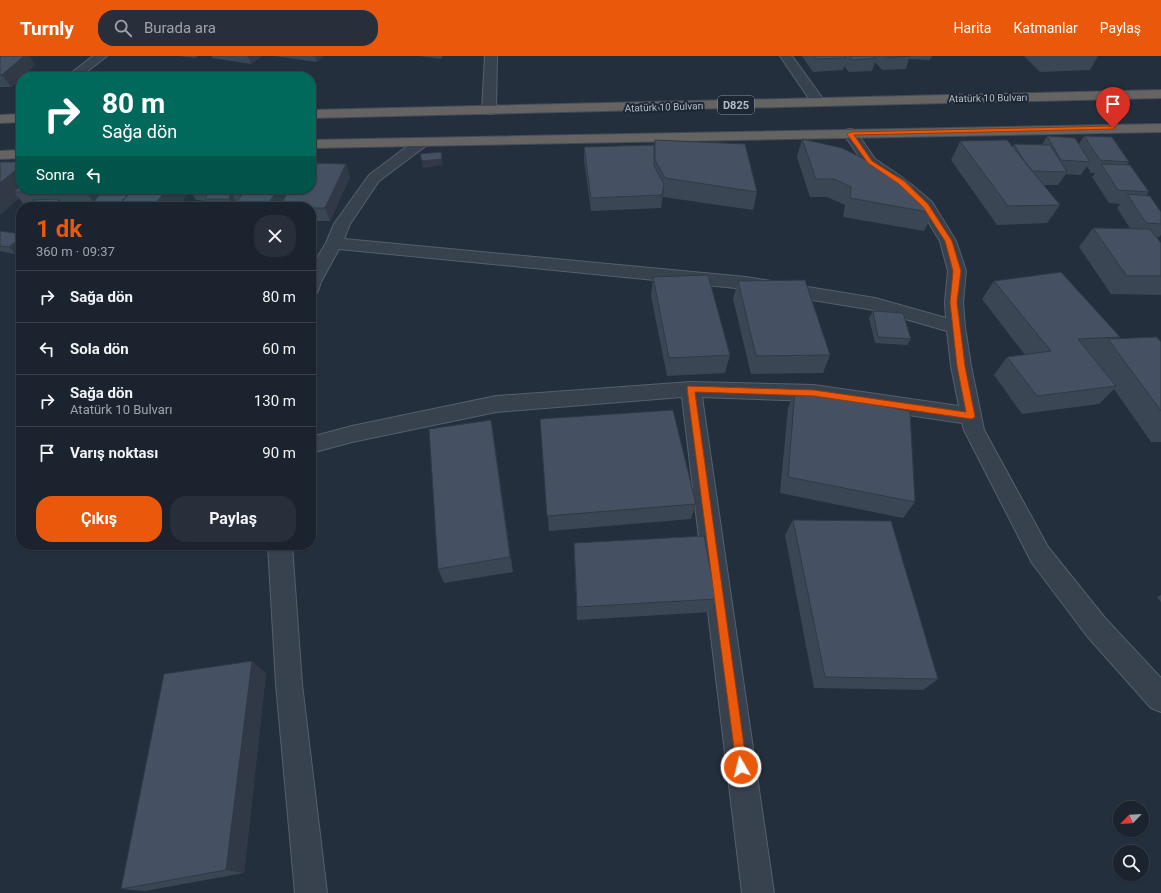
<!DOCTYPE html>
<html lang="tr">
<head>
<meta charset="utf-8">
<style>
  body { margin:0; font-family:Roboto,sans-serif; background:#282f3a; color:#f1f3f6; height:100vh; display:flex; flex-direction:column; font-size:15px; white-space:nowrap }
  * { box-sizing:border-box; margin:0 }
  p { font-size:13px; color:#a0a4aa }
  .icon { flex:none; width:22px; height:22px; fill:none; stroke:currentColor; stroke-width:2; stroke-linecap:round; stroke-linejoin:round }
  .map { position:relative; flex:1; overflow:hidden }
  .side { position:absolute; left:16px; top:146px; width:300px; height:348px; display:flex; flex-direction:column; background:#1b232e; border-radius:16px; box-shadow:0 1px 3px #0004,0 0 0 1px #39404a }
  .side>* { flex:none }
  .banner { position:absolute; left:16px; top:16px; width:300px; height:122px; border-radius:16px; box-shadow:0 1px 3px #0004,0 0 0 1px #39404a; background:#00695c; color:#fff; overflow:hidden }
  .needle { width:26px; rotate:245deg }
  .controls { position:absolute; left:1113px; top:745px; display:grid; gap:8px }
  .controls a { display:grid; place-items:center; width:36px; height:36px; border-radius:50%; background:#1b232e; box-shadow:0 1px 3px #0004,0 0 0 1px #39404a; font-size:20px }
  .pin { position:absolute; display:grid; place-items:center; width:34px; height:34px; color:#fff; margin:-41px -17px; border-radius:50% 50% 50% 0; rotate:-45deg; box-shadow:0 0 4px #0007 }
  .pin .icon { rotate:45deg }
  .me { position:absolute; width:44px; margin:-22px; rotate:352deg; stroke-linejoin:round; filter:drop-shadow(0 0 3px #0008) }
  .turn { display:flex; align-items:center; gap:14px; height:84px; padding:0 20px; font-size:18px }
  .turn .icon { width:52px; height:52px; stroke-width:2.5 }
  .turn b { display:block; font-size:28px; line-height:34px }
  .then { display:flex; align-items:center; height:38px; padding:0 20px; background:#0003; gap:8px; font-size:15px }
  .round { display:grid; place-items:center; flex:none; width:42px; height:42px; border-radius:16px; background:#282f3a }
  .overview { display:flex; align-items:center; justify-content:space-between; height:68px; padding:0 20px }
  h1 { font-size:24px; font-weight:700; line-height:30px; color:#ea580c }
  .button { display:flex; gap:8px; margin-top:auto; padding:8px 20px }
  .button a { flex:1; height:46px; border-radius:16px; background:#ea580c; color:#fff; font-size:16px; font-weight:700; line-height:46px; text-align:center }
  .button a+a { background:#282f3a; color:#f1f3f6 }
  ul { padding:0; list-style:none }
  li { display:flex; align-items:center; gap:12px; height:52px; padding:0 20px; border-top:1px solid #39404a }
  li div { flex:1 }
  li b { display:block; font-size:15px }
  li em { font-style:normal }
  header { display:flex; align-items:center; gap:24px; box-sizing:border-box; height:56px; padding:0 20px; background:#ea580c; color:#fff }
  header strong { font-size:19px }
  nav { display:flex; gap:22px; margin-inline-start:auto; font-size:14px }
  .search { width:280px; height:36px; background:#282f3a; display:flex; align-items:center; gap:10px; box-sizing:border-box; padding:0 14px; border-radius:16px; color:#a0a4aa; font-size:15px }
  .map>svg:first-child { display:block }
</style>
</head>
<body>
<header>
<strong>Turnly</strong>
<div class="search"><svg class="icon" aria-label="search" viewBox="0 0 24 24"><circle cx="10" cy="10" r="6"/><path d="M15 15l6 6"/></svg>Burada ara</div>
<nav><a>Harita</a><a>Katmanlar</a><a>Paylaş</a></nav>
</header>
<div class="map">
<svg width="1161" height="837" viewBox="0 0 1161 837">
  <rect width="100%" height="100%" fill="#242f3e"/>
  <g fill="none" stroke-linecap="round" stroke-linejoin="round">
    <!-- minor casing -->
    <g stroke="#565f6c" stroke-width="2">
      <path id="minor" d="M93,0H107L80,21H66Z
        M485,0H497L496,55L494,58H484L482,55Z
        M780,0H792L826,47L824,50H814Z
        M850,73L855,74L875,103L906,124L932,146L956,185L966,215L963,246L965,271L971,310L984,374L1048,491L1105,562L1161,622V656L1151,652L1087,580L1032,507L964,374L962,367L814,345L702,341L774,837H742L682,341L496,356L352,386L311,397V381L352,370L496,340L691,326L814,329L959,350L951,310L947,275L874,254L746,233L339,193L322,224L317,237L311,239V212L326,187L334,168L369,119L417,83L422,82L427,83L429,86L427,89L379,125L350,168L344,183L746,221L875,242L946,262L945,246L948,215L940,185L920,152L896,130L865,109L843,77L845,74Z
        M268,489H292L302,628L327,837H295L276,628Z"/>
    </g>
    <!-- trunk casing -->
    <g stroke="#434c59" stroke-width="2">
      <path id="trunk" d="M1161,34V42L311,62V54Z
        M21,58V66L0,67V59Z
        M1161,68V76L311,92V84Z
        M21,94V102L0,103V95Z"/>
    </g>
    <!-- minor -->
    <use href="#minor" fill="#38414e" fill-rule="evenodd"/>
    <!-- trunk -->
    <use href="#trunk" fill="#656462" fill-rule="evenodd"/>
  </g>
  <!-- wall -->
  <path fill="#3b4654" d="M0,0H29L35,9L22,21H21V22L11,31H0Z
    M178,0H198L195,2Z
    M212,0H262L251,8L212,2Z
    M274,0H324L317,6Z
    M419,0H443L441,3Z
    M802,0H932L930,4L909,3L906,13L882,14L875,6L872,15L849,16L844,10L843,14L813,16Z
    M1024,0H1098L1090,14L1040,16Z
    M1047,80L1079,88L1084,80L1129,106L1127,109L1149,136L1146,140L1161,156V179L1158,182H1157L1161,187V239L1111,238L1079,191L1093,172H1130L1117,152L1120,148L1109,147L1092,121L1095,117H1091L1087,110L1081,119L1066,118L1058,129H1044L1060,149L1047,167L997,169L951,104L960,85L1013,91L1014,88L1042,89Z
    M802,83L933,157L924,175L843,161L845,149L827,141H810L797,101Z
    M655,84L757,136L753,154L663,141L661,152L591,155L584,104V91L654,89Z
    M21,106V133H107L102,139H116L112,133H191L178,151H90L92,149H63L64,150L63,151H28L30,149H24L19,142L0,159Z
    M346,108L350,121L330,165H311V151H209L206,145L196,144L192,138L195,133H311Z
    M0,175L15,198L0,195Z
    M653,221L730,299L725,317L667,320L651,240Z
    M738,225L830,299L823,317L751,318L733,243Z
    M994,225L1120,281L1119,282L1161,286V386H1151L1114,333L1099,348L1022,358L994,319L1007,301L1025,299L982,243Z
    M873,255L911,283L907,289L875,287L869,262Z
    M795,334L915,446L903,462L780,437L788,352Z
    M540,363L696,448L691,463L549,475Z
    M494,382L513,516L444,527L438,513Z
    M793,464L938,623L923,634L814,632L785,479Z
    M574,487L716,543L711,556L577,564Z
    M1161,539V546L1157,541Z
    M266,617L244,817L145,835L121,833Z"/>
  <!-- shaded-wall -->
  <path fill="#303945" d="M24,0H29L35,9L22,21H21V22L11,31L2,19Z
    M248,0H262L251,8Z
    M315,0H324L317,6Z
    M441,96L443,109L423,112L422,105Z
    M346,108L350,121L330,165L325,152Z
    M21,110V133L14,136L19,142L0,159V127Z
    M664,128L663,141L661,152L662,139Z
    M88,133H107L95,149L86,136Z
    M167,133H191L178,151H153Z
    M241,133H254L246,148L240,135Z
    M278,133H291L280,151H266Z
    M231,135L237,148L236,151H233L229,143Z
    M59,143L64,150L63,151H54V150Z
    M21,181V192L15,198L9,191Z
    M491,364L494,382L513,516L510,501Z
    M252,605L266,617L244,817L226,814Z"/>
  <!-- building -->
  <path fill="#455162" stroke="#303945" d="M0,0H24L2,19H0Z
    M814,0H845L846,2L816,3Z
    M850,0H874L876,2L853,4Z
    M884,0H910L886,2Z
    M1047,80L1075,82L1090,106L1061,104Z
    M1084,80L1112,81L1129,106L1100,104Z
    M802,83L842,92L907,124L933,157L850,142L851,131L834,123H816Z
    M655,84L745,88L757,136L665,122L655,104Z
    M1007,84L1060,149L1008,150L960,85Z
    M1014,88L1050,89L1067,116L1032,115L1024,105Z
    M654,89V110L664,128L662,139L591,142L584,91Z
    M441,96L442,103L422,105L420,98Z
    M0,106H21V110L0,127Z
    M311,107L346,108L325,152H311V151H280L289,133H311Z
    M1101,108L1130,109L1149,136L1118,134Z
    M21,128V133H88L86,136H14Z
    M132,133H167L153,151H117Z
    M195,133H210L208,138H192Z
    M210,133H241L240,135H231L229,143H205Z
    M246,133H278L266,151H233Z
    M1127,138L1150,140L1161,156V168L1146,167Z
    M99,139H128L117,151H90Z
    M59,143L54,150L28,151L33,144Z
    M1093,172L1150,173L1161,187V220H1127Z
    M0,175L21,178V181L9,191L0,190Z
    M1061,216L1120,281L1078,283L1116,330L1037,340L1007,301L1051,295L994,225Z
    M708,219L730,299L669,302L653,221Z
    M805,224L830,299L756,300L738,225Z
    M873,255L903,257L911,283L878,281Z
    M1157,281L1161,286V355L1108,283Z
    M795,334L910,355L915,446L788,421Z
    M673,354L696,448L547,460L540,363Z
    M491,364L510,501L438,513L429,373Z
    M793,464L891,465L938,623L825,621Z
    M704,480L716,543L577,551L574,487Z
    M252,605L226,814L121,833L164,618Z"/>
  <!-- route -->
  <path fill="#ea580c" stroke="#983908" d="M1113,70L1115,71V73L854,79L872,105L904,125L928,148L952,185L961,215L957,246L965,310L975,360L974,362L971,363L814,340L695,336L747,711L746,715L741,717L737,715L687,332L688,330L814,334L966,356L957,310L950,246L953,215L945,185L923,151L899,128L868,107L847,78L850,76Z"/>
  <g text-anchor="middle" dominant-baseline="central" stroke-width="4" stroke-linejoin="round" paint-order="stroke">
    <!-- far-street labels -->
    <g font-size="10" fill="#b4bcc9" stroke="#1d2633">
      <text transform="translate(988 42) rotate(-1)">Atatürk 10 Bulvarı</text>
      <text transform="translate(664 51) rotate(-2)">Atatürk 10 Bulvarı</text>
    </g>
    <!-- shield labels -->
    <rect fill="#1d2633" stroke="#878f9c" stroke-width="1" x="718" y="40" width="36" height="18" rx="3"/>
    <g font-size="11" font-weight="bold" fill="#b4bcc9">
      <text x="736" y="49">D825</text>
    </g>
  </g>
</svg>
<div class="controls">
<a><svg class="needle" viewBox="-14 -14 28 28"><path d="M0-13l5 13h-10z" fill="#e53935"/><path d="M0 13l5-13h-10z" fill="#a0a4aa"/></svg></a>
<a><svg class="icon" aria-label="search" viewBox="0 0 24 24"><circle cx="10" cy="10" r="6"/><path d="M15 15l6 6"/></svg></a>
</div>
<div class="pin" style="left:1113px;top:72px;background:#d93025"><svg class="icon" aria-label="arrive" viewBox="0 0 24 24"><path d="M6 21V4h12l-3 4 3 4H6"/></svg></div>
<svg class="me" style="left:741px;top:711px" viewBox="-20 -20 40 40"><circle r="17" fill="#ea580c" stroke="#fff" stroke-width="3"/><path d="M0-11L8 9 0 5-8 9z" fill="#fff"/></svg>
<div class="banner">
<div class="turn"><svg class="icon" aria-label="right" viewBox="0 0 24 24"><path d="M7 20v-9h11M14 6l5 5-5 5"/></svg><div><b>80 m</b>Sağa dön</div></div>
<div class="then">Sonra<svg class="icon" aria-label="left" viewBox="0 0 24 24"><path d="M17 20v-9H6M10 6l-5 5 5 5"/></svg></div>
</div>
<section class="side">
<div class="overview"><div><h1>1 dk</h1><p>360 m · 09:37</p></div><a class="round"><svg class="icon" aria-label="close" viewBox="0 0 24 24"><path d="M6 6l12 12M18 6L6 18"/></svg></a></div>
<ul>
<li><svg class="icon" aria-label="right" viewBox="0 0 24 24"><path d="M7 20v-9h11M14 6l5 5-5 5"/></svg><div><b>Sağa dön</b></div><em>80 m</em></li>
<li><svg class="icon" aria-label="left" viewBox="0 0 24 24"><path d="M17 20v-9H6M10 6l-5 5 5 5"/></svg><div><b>Sola dön</b></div><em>60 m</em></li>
<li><svg class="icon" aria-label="right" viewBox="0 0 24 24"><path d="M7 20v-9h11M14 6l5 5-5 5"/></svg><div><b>Sağa dön</b><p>Atatürk 10 Bulvarı</p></div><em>130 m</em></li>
<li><svg class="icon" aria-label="arrive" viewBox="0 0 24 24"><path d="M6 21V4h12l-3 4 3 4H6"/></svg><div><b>Varış noktası</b></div><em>90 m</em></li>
</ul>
<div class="button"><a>Çıkış</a><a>Paylaş</a></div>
</section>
</div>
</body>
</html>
